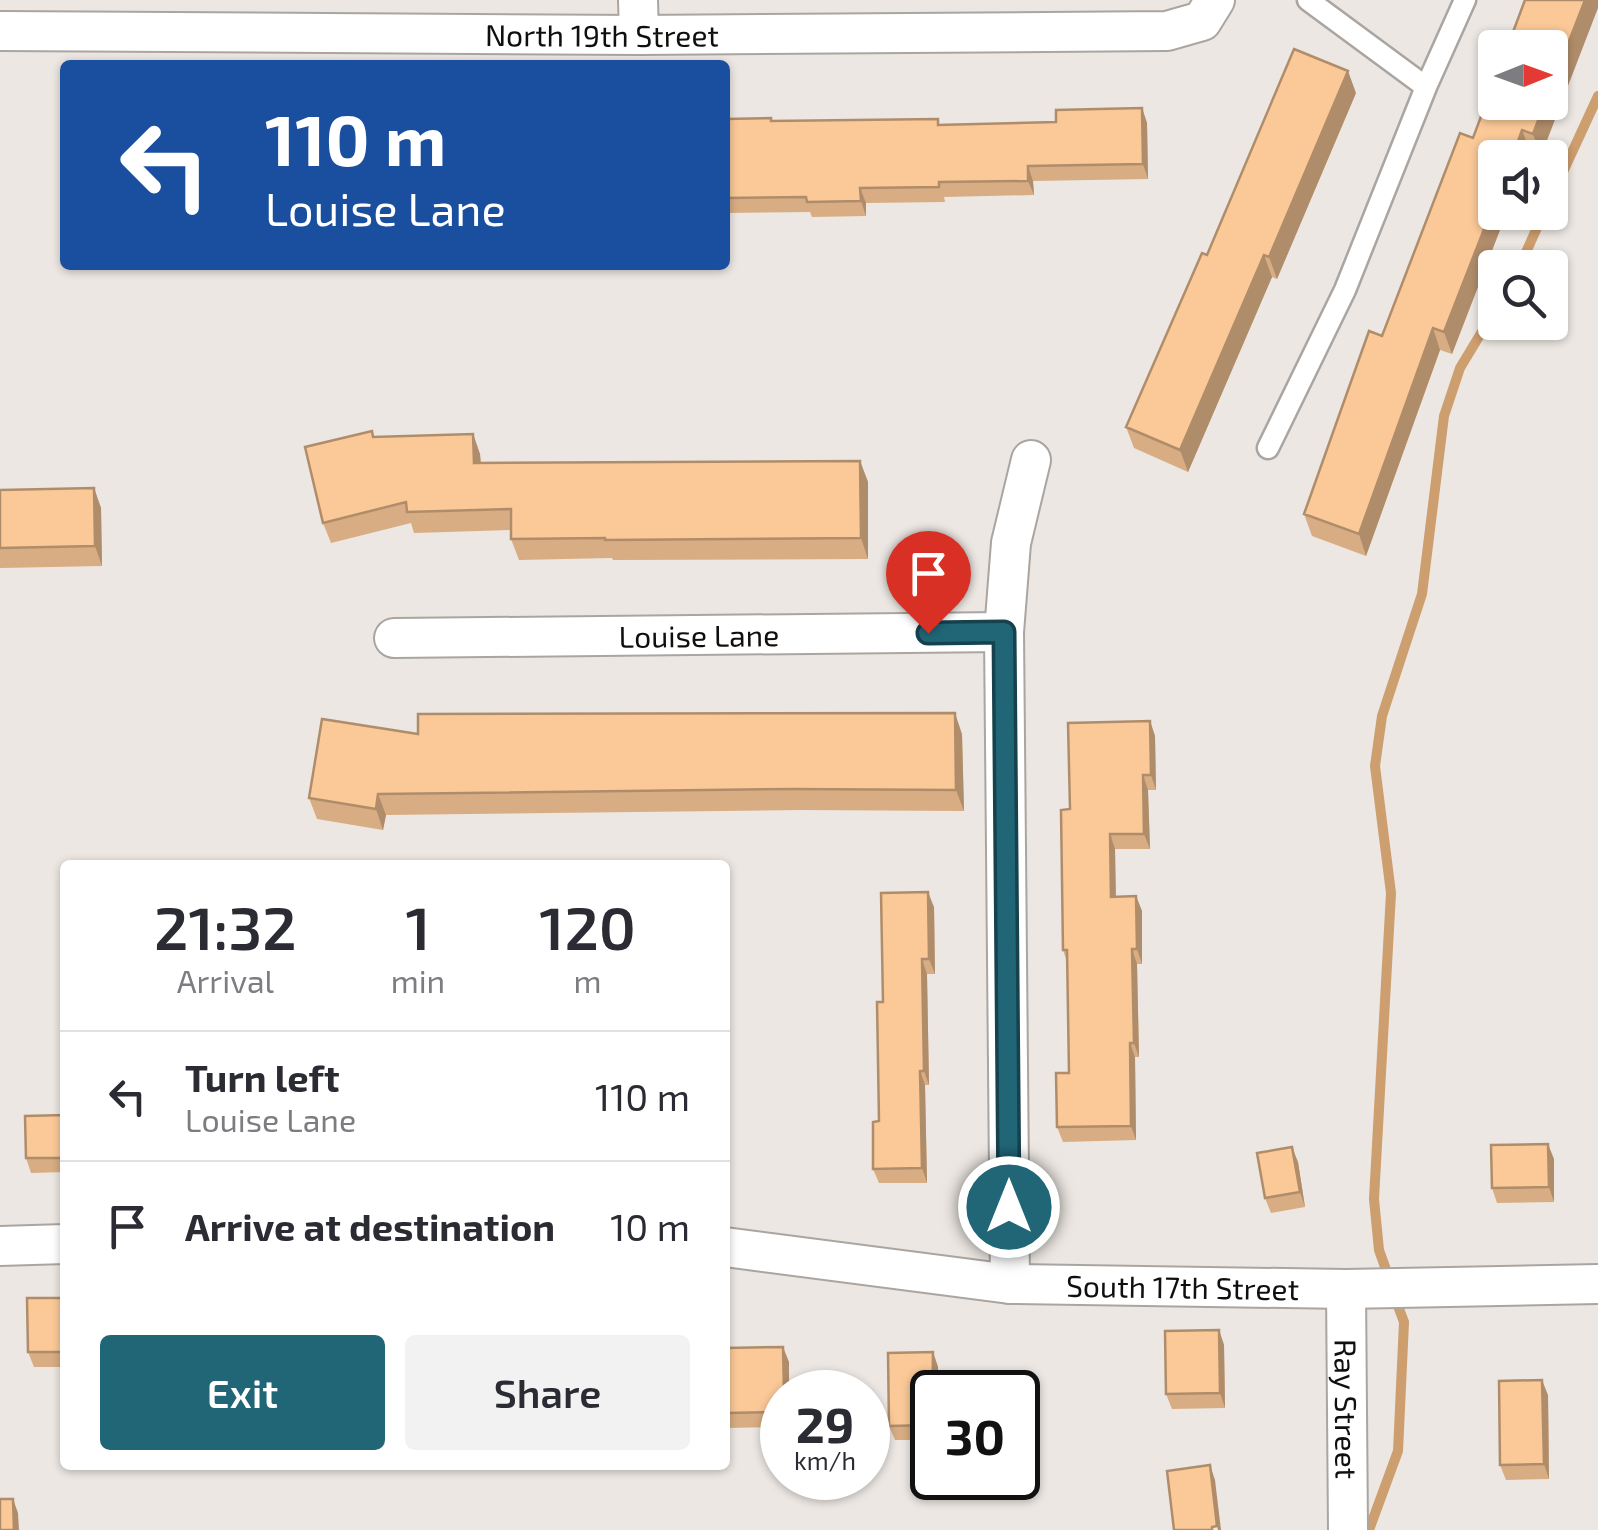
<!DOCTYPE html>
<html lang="en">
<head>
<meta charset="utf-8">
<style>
  body { margin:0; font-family:"Exo 2",sans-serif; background:#f2f2f3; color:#2b2b33; height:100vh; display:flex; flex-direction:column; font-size:38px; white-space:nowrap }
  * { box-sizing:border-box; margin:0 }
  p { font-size:32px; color:#7c7c81 }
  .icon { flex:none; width:55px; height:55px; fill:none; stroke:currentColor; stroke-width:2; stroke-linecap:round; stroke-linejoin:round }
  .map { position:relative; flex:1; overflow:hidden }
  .drawer { position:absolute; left:60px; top:860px; width:670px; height:610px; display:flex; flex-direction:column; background:#fff; border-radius:10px; box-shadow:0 2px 8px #0004 }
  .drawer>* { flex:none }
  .banner { position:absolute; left:60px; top:60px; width:670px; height:210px; border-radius:10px; box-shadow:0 2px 8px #0004; background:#1a4fa0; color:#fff; overflow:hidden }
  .needle { width:65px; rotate:89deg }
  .fabs { position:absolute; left:1478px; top:30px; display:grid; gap:20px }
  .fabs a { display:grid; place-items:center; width:90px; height:90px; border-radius:10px; background:#fff; box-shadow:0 2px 8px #0004; font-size:50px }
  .speed { position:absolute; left:760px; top:1370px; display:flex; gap:20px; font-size:50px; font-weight:700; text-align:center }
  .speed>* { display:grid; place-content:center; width:130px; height:130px; border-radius:50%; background:#fff; box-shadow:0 2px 8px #0004; line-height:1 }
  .speed small { font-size:25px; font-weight:400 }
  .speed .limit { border:5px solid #111; border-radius:15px; background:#fff; color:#111 }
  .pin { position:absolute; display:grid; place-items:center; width:85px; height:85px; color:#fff; margin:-102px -42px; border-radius:50% 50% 50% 0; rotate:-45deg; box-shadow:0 0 10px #0007 }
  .pin .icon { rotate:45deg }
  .me { position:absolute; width:110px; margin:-55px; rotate:0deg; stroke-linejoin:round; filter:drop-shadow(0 0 8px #0008) }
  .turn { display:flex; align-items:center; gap:35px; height:210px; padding:0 40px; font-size:45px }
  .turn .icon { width:130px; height:130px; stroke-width:2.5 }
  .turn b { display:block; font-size:70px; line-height:85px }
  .eta { display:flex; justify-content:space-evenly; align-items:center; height:170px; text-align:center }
  .eta b { font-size:60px; font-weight:600; line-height:70px }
  .action { display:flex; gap:20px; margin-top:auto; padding:20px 40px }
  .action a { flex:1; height:115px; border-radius:10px; background:#216677; color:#fff; font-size:40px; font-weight:600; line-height:115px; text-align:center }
  .action a+a { background:#f2f2f3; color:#2b2b33 }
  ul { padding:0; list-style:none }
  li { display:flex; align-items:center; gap:30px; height:130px; padding:0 40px; border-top:2px solid #e1e1e2 }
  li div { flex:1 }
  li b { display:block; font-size:38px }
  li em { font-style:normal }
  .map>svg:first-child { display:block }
</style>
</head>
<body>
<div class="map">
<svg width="1598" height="1530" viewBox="0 0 1598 1530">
  <rect width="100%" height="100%" fill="#ece7e2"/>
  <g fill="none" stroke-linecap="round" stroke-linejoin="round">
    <!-- stream -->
    <path stroke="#cd9e6e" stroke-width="10" d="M1550,200L1598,96
      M1519,268L1544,212
      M1390,1281L1379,1250L1374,1199L1391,893L1375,766L1382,716L1422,594L1444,416L1460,368L1495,310
      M1369,1530L1398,1451L1404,1322L1395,1298"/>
    <!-- service casing -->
    <g stroke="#aaa5a1" stroke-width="25">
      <path id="service" d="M1426,87L1465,0
        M1268,448L1345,290L1426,87L1308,0"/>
    </g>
    <!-- minor casing -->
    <g stroke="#aaa5a1" stroke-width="42">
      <g id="minor">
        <path d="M638,0L639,35"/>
        <path id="s1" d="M0,31L639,35L1167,31L1202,21L1215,0"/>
        <path id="s2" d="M394,638L1004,632"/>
        <path d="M0,1246L65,1244"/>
        <path id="s3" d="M725,1247L1010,1284L1346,1289L1598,1284"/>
        <path d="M1010,1284L1004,632L1011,543L1031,460"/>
        <path id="s4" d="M1346,1289L1348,1530"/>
      </g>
    </g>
    <!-- service -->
    <use href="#service" stroke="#fff" stroke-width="20"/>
    <!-- minor -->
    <use href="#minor" stroke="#fff" stroke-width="38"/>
  </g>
  <!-- wall -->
  <path fill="#d8ad83" d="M1356,93L1277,279L1272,277L1188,472L1134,448L1126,427L1207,255Z
    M1550,102L1541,156L1530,151L1452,354L1440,350L1366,556L1312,536L1304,514L1382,336L1473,138Z
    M1142,108L1147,123L1148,179L1033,181L1034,195L944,197L945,202L866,203V216L812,217L810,212L725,213V119L940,124L1056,122Z
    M473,434L480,454L481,463L860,461L868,482V559L613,560L612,558L519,560L511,539V530L414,533L411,523L331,543L323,523L374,437Z
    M94,488L101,508L102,566L0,568V490Z
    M1150,721L1155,736L1156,790H1148L1150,849H1115L1116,897L1136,896L1142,911V964H1137L1139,1057H1135L1136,1140L1063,1142L1057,1127L1069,1073L1067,962L1063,950L1070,809Z
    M418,734H962L964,811L801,810L386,815L383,830L317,819L309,798Z
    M934,907L935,974H927L929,1085H925L927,1183H879L873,1169L879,1121Z
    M65,1115V1172L31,1173L26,1158Z
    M1554,1159V1202L1497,1203L1492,1188Z
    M1298,1162L1305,1207L1271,1213L1265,1198Z
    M65,1298V1367H34L28,1352Z
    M1219,1330L1224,1345L1225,1408L1172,1409L1166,1394Z
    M725,1348L789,1362V1392H782V1427L727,1428L725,1421Z
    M933,1352L938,1367L932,1392V1440H895L889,1426Z
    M1548,1395L1549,1479L1506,1480L1500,1465Z"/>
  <!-- shaded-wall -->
  <path fill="#b08d6a" d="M1585,0H1598V8L1541,156L1533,134L1545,102H1550V90Z
    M1348,71L1356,93L1277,279L1269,257Z
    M1142,108L1147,123L1148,179L1143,164Z
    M1522,130L1530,151L1528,158H1512Z
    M1028,166L1033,181L1034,195L1028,181Z
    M860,188L866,203V216L861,201Z
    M1495,201V212H1507L1452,354L1444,332Z
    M1264,255L1272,277L1188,472L1180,450Z
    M1433,328L1440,350L1366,556L1359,534Z
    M473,434L480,454L482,484L474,463Z
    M860,461L868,482V559L861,538Z
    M94,488L101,508L102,566L95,546Z
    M955,713L962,734L964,811L956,790Z
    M1150,721L1155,736L1156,790L1151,775Z
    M1143,775L1148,790L1150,849L1144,834Z
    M378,794L386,815L383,830L376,809Z
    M1110,834L1115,849L1116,912L1111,897Z
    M928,892L934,907L935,974L929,959Z
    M1136,896L1142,911V964L1137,949Z
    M1132,949L1137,964L1139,1057L1134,1043Z
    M922,959L927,974L929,1085L924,1071Z
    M1130,1043L1135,1057L1136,1140L1131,1126Z
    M920,1071L925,1085L927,1183L922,1168Z
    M1548,1144L1554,1159V1202L1549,1187Z
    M1292,1147L1298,1162L1305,1207L1300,1192Z
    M1219,1330L1224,1345L1225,1408L1220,1393Z
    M783,1347L789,1362V1392H784Z
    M933,1352L938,1367L939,1392H934Z
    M1542,1380L1548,1395L1549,1479L1544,1464Z
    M1210,1465L1215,1480L1221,1530H1218L1217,1526Z
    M13,1499L18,1513L19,1530H14Z"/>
  <!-- building -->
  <path fill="#fbc998" stroke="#b08d6a" stroke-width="2.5" d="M1525,0H1585L1550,90V48H1507Z
    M1294,49L1348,71L1269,257L1264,255L1180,450L1126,427L1202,253L1207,255Z
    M1495,79V102H1545L1533,134L1522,130L1512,158H1495V201L1444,332L1433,328L1359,534L1304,514L1369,331L1382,336L1460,133L1473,138Z
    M1142,108L1143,164L1028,166V181L939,182V187L860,188L861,201L807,202L806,197L725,198V119L771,118V121L938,119V125L1056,122V110Z
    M372,431L373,437L473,434L474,463L860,461L861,538L605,540V538L511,539V509L407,512L406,502L323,523L305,447Z
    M94,488L95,546L0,548V490Z
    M955,713L956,790L793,789L378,794L376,809L309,798L322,719L418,734V714Z
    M1150,721L1151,775H1143L1144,834H1110L1111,897L1136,896L1137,949H1132L1134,1043H1130L1131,1126L1057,1127L1056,1073H1069L1067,950H1063L1061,810L1070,809L1068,723Z
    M928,892L929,959H922L924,1071H920L922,1168L873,1169V1122L879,1121L877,1002H883L881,893Z
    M65,1115V1158H26L25,1116Z
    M1548,1144L1549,1187L1492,1188L1491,1145Z
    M1292,1147L1300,1192L1265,1198L1257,1153Z
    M27,1298H65V1352H28Z
    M1219,1330L1220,1393L1166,1394L1165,1331Z
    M783,1347L784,1392H782V1412L725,1413V1348Z
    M933,1352L932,1425L889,1426L888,1353Z
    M1542,1380L1544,1464L1500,1465L1499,1381Z
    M1210,1465L1217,1526L1212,1527V1530H1174L1167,1471Z
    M0,1499H13L14,1530H0Z"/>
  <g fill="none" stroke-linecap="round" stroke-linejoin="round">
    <!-- route casing -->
    <g stroke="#15424d" stroke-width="25">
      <path id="route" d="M928,633L1004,632L1009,1207"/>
    </g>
    <!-- route -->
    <use href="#route" stroke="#216677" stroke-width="18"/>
  </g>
  <g text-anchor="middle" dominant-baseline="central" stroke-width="8" stroke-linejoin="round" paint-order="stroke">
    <!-- street labels -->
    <g font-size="30" fill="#110f0e" stroke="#ece7e2">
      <text stroke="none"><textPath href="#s1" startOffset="602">North 19th Street</textPath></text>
      <text stroke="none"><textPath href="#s2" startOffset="305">Louise Lane</textPath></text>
      <text stroke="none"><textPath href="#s3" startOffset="460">South 17th Street</textPath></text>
      <text stroke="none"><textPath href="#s4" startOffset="120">Ray Street</textPath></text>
    </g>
  </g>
</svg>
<div class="fabs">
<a><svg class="needle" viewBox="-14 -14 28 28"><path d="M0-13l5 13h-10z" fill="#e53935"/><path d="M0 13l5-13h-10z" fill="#7c7c81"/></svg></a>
<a><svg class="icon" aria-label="sound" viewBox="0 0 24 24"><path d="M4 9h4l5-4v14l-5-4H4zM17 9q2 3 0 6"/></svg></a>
<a><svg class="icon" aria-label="search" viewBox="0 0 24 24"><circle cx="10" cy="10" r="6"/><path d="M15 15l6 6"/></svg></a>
</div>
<div class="speed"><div>29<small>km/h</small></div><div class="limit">30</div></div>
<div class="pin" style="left:928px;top:633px;background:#d93025"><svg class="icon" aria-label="arrive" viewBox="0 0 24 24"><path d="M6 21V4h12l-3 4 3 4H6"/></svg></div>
<svg class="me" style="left:1009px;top:1207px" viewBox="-20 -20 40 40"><circle r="17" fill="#216677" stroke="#fff" stroke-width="3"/><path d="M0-11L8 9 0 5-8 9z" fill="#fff"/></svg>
<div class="banner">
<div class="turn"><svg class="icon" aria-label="left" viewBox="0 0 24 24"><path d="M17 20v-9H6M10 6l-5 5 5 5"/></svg><div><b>110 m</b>Louise Lane</div></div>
</div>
<section class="drawer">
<div class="eta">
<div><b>21:32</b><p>Arrival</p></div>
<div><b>1</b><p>min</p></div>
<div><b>120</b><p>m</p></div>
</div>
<ul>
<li><svg class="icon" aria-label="left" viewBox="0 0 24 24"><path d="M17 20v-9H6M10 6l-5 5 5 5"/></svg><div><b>Turn left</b><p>Louise Lane</p></div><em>110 m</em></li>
<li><svg class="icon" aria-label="arrive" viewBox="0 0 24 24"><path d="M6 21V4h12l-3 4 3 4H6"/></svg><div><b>Arrive at destination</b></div><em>10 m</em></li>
</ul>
<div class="action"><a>Exit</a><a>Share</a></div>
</section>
</div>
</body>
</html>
